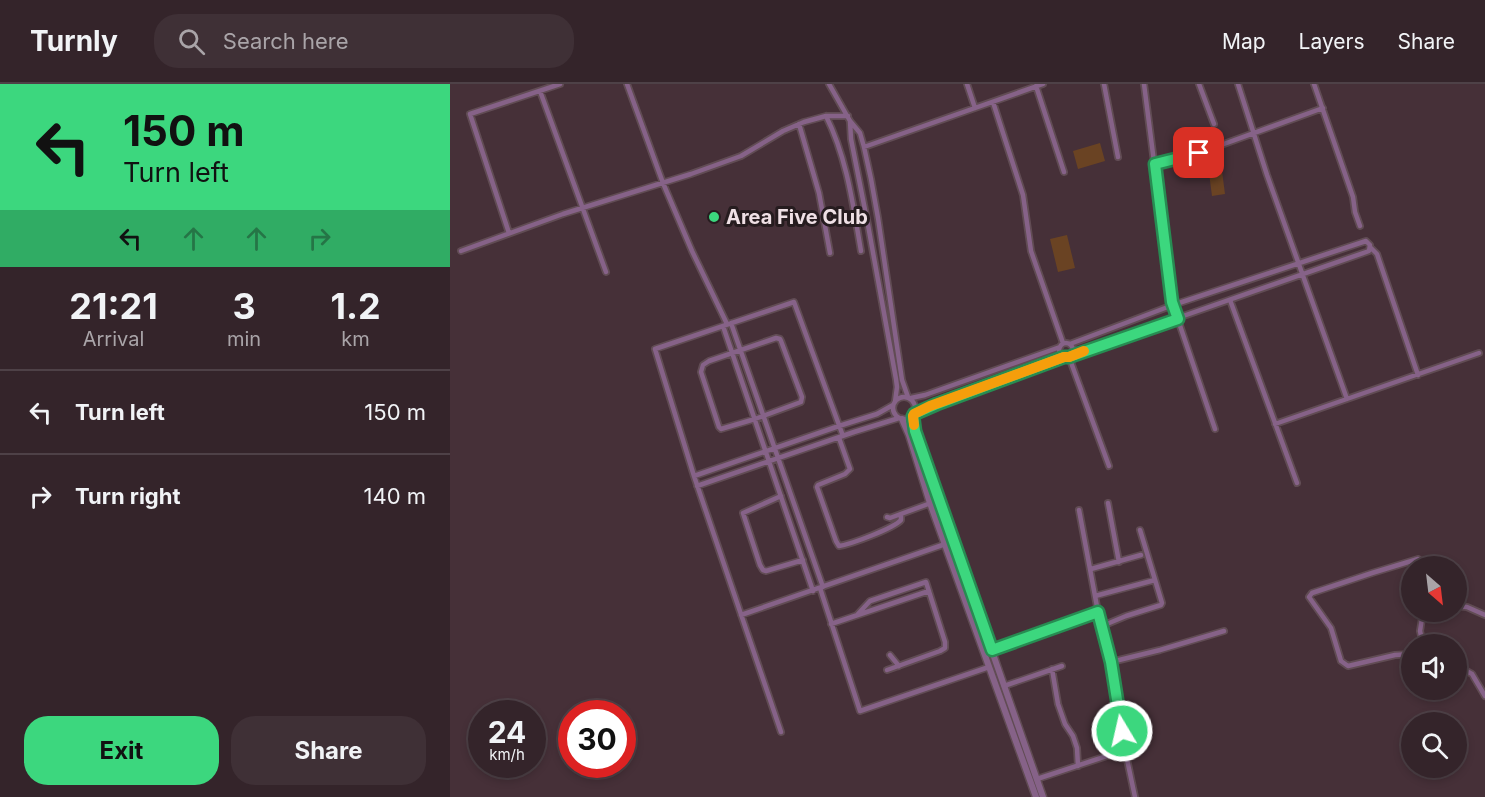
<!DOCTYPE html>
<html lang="en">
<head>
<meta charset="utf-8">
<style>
  body { margin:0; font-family:Inter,sans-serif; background:#3f3036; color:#f1f3f6; height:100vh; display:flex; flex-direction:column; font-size:22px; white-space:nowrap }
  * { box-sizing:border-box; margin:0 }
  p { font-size:20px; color:#a9a4a8 }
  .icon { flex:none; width:33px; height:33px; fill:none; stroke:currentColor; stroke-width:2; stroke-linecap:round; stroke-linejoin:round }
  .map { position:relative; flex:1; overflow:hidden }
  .sheet { display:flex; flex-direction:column; background:#34242a; width:450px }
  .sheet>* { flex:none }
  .banner { background:#3cd77e; color:#111; overflow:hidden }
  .needle { width:39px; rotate:152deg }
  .buttons { position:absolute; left:951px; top:472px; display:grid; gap:12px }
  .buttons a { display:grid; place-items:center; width:66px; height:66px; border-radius:50%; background:#34242a; box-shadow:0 3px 9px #0003,0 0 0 2px #4e4147; font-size:30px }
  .speed { position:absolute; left:18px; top:616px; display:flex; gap:12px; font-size:30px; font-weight:700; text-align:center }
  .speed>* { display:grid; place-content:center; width:78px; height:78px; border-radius:50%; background:#34242a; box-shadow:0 3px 9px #0003,0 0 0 2px #4e4147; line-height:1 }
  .speed small { font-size:15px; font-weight:400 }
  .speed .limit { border:9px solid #d22; background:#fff; color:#111 }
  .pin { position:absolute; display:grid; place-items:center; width:51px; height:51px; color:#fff; margin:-26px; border-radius:12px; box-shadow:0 3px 9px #0006 }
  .me { position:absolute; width:66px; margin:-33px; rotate:351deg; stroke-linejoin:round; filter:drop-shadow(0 0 4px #0008) }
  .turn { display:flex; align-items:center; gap:21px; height:126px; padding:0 24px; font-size:27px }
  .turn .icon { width:78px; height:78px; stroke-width:2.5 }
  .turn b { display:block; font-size:42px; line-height:51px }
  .lanes { display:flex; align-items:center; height:57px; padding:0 24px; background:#0003; justify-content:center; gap:30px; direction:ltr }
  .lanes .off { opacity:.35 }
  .eta { display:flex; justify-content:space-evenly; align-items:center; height:102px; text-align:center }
  .eta b { font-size:36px; font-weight:700; line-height:42px }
  .button { display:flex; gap:12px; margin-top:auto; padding:12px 24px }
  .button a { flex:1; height:69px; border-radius:24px; background:#3cd77e; color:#111; font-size:24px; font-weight:700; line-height:69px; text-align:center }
  .button a+a { background:#3f3036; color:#f1f3f6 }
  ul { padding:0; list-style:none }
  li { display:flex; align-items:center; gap:18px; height:84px; padding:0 24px; border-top:2px solid #4e4147 }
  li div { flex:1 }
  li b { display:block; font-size:22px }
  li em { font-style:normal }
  header { display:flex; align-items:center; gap:36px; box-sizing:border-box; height:84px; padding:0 30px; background:#34242a; border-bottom:2px solid #4e4147 }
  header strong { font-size:28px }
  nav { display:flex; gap:33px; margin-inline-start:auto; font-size:21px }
  .search { width:420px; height:54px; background:#3f3036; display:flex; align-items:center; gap:15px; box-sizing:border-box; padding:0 21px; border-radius:24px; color:#a9a4a8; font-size:22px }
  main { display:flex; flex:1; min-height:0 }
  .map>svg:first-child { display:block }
</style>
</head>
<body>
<header>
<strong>Turnly</strong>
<div class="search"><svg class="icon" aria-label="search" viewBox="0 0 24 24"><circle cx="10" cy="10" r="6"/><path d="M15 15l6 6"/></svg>Search here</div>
<nav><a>Map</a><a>Layers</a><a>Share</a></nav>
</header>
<main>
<section class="sheet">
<div class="banner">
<div class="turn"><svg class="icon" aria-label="left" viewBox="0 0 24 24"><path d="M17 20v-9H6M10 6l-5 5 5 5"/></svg><div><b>150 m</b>Turn left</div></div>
<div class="lanes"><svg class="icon" aria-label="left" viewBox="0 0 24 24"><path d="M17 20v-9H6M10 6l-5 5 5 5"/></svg><svg class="icon off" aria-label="ahead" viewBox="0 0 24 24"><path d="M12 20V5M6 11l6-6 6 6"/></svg><svg class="icon off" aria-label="ahead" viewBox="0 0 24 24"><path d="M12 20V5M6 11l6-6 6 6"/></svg><svg class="icon off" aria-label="right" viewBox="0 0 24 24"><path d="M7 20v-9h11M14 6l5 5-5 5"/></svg></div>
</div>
<div class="eta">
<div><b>21:21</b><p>Arrival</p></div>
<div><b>3</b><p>min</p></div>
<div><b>1.2</b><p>km</p></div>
</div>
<ul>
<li><svg class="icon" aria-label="left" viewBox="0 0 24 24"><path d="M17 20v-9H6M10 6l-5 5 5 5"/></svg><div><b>Turn left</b></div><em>150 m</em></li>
<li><svg class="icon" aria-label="right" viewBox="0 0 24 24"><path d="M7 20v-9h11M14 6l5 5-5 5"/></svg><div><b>Turn right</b></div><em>140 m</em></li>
</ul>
<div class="button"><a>Exit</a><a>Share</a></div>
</section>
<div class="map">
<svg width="1035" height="713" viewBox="0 0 1035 713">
  <rect width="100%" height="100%" fill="#463038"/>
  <!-- green -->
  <path fill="#6a4323" d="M650,59L655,77L628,85L623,67Z
    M772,87L775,110L762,112L759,89Z
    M617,151L625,184L608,188L600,155Z"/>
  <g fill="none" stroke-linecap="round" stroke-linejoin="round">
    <!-- minor casing -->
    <g stroke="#614c54" stroke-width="8">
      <path id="minor" d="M177,0L213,99L242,167L277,240
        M379,0L400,37L410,49L414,63L421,95L428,134L452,296L458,313
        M517,0L525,24
        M654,0L668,73
        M694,0L722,218L765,345
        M749,0L764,40
        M788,0L817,91L897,315
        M864,0L903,113L905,128L910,142
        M586,2L614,88
        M90,7L156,188
        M543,18L573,111L581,167L613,259
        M376,32C397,74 403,121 411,167
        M400,37L401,55L418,141L446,295L447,303L445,318
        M349,40L369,109L380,169
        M414,63L593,0
        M705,80L749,69L873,24
        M59,149L20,30L110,0
        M920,163L927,170L968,291
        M11,167L113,130L241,90L291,72L333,47L354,38L376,32H398
        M780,216L847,399
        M281,239L373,503
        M273,242L363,507
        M326,254L330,255L331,257L352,313L351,318L305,335L271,345L269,343L251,288L253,281L259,277Z
        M609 266a7 7 0 1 1 14 0a7 7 0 1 1-14 0Z
        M620,260L723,221L916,157L920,161L919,167L622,271
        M619,273L659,382
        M443 324a11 11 0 1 1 22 0a11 11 0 1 1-22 0Z
        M461,314L475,311L610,263
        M464,330L487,320L614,273
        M825,340L1029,269
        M389,354L400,385L395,390L368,401L367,403L386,457L389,462C402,460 444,444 451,436V430
        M244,392L389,342L427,330L443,321
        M247,402L404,348L449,334
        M331,412L293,429L310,481L313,486L316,487L353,476
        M658,419L669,478
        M629,426L648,528L661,578L675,666L685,713
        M437,433L440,434L489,416
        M641,485L691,471
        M370,504L410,627L539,583
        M645,512L705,496
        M1006,522L1017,523L1035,531
        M291,531L504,457
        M407,531L420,517L476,498L495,558V564L490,567L437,586
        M381,540L479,507
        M652,542L676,532L711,521L712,519L690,446
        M973,561L970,547L973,528
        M542,566L648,528
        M962,570L945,571L898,582L891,577L881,544L859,513L862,509L922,489L968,475L972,478L974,483
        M440,571L449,582
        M661,578L710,566L774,547
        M1006,581L1022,590L1035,612
        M602,585L608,620L615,640L623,652L627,664L628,682
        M554,602L612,582
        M331,648L244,392L205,265L344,218L393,352
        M587,695L675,666"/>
    </g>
    <!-- tertiary casing -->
    <g stroke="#614c54" stroke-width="9">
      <path id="tertiary" d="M463,332L465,347L593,713
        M452,335L459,351L480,419L586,713"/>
    </g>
    <!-- minor -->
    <use href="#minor" stroke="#866288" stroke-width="4.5"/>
    <!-- tertiary -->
    <use href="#tertiary" stroke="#866288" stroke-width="6"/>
  </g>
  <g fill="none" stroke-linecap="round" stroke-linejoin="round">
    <!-- route casing -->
    <g stroke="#278c52" stroke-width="15">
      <path id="route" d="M672,647L661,578L648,528L542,566L465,347L463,332L464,330L487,320L614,273H619L728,235L722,218L705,80L749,69"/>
    </g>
    <!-- route -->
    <use href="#route" stroke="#3cd77e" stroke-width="10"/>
    <!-- slow -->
    <path stroke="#f59e0b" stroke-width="10" d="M464,341L463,332L464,330L480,322L614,273H619L634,267"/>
  </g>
  <!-- markers -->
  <circle fill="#3cd77e" stroke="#261c1f" stroke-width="2" cx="264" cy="133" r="6"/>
  <g text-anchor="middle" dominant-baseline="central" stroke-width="6" stroke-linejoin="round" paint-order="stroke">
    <!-- poi labels -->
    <g font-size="20" font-weight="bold" fill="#efe0e5" stroke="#261c1f" text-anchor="start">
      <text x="276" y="133">Area Five Club</text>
    </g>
  </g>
</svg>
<div class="buttons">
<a><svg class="needle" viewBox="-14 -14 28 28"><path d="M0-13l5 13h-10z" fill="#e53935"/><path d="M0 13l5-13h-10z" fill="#a9a4a8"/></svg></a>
<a><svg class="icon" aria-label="sound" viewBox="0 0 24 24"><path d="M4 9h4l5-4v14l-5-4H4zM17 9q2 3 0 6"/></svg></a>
<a><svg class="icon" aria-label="search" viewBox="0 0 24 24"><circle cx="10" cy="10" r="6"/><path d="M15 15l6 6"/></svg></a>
</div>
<div class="speed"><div>24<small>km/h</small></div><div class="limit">30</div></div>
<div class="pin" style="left:749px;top:69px;background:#d93025"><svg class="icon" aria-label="arrive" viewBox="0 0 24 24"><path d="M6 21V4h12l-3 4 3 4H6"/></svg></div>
<svg class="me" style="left:672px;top:647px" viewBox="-20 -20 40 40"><circle r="17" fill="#3cd77e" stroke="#fff" stroke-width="3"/><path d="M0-11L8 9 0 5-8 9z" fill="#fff"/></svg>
</div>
</main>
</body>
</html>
